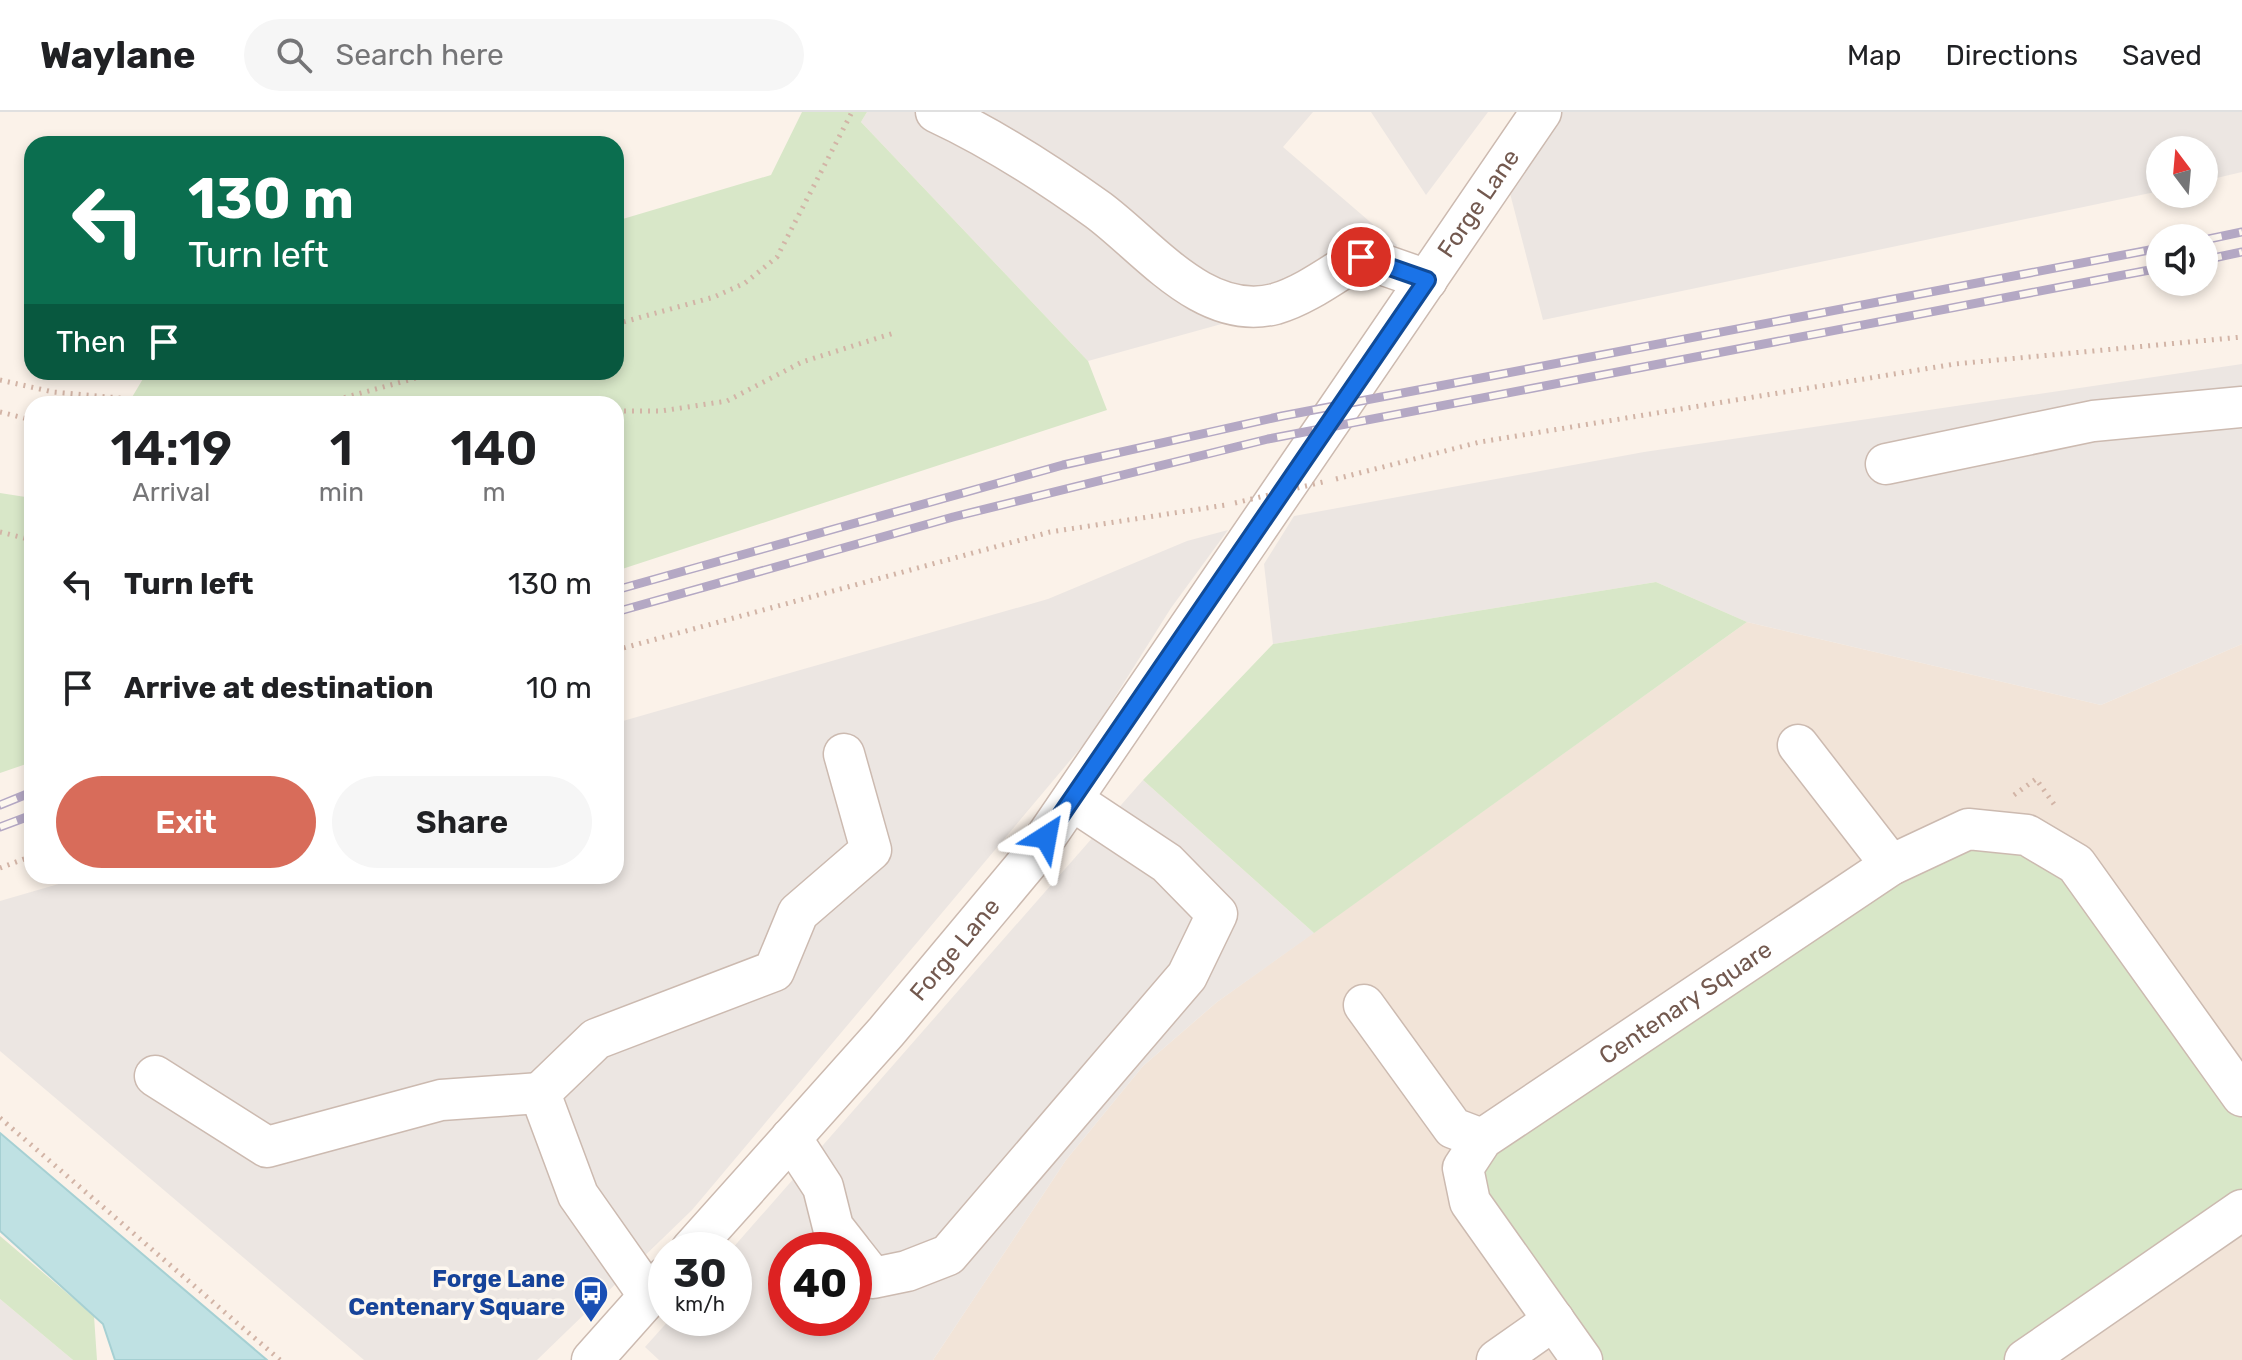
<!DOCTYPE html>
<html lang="en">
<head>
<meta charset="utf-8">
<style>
  body { margin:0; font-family:Rubik,sans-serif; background:#f6f6f6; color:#202124; height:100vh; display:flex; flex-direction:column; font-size:30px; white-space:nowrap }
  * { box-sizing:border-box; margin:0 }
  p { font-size:26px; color:#757577 }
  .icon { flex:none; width:44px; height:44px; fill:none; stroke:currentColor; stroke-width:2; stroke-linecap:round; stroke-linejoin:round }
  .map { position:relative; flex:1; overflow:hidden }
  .details { position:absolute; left:24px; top:284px; width:600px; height:488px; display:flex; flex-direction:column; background:#fff; border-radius:24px; box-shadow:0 4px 12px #0003 }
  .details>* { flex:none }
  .hud { position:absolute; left:24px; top:24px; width:600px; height:244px; border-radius:24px; box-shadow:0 4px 12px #0003; background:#0b6e4f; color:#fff; overflow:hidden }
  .needle { width:52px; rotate:344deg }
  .fabs { position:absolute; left:2146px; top:24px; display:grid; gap:16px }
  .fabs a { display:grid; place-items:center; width:72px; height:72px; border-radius:50%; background:#fff; box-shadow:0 4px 12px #0003; font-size:40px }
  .speed { position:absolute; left:648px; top:1120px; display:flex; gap:16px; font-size:40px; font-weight:700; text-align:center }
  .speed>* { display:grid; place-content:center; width:104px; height:104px; border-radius:50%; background:#fff; box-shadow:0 4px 12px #0003; line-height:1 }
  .speed small { font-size:20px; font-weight:400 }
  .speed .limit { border:12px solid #d22; background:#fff; color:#111 }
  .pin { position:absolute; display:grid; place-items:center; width:68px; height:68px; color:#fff; margin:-34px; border:4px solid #fff; border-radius:50%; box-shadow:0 2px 8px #0007 }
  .me { position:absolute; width:88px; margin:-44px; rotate:34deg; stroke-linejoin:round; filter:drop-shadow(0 0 6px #0008) }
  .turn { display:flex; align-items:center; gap:28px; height:168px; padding:0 32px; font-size:36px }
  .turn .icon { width:104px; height:104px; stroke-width:2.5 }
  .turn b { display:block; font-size:56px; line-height:68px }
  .then { display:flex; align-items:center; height:76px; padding:0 32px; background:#0003; gap:16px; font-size:30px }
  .eta { display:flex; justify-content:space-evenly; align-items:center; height:136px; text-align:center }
  .eta b { font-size:48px; font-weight:600; line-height:56px }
  .button { display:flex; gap:16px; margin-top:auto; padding:16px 32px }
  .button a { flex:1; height:92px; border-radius:48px; background:#d86c5a; color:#fff; font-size:32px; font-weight:600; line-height:92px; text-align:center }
  .button a+a { background:#f6f6f6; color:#202124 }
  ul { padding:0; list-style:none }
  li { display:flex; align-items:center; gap:24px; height:104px; padding:0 32px }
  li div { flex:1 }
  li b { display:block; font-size:30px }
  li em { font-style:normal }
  header { display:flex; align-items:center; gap:48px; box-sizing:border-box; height:112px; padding:0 40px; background:#fff; border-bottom:2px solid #e0e0e0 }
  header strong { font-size:38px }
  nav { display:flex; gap:44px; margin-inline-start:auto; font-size:28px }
  .search { width:560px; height:72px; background:#f6f6f6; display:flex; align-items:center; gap:20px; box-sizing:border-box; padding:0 28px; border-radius:44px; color:#757577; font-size:30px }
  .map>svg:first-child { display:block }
</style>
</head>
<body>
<header>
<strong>Waylane</strong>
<div class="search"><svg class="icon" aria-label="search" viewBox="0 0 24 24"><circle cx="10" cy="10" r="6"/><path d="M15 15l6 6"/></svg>Search here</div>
<nav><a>Map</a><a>Directions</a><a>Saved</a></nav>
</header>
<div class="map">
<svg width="2242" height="1248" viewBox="0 0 2242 1248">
  <rect width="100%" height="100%" fill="#fbf2e9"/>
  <!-- residential -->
  <path fill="#f2e4d8" d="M1747,510L2101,593L2242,532V1248H933L1066,1048L1143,954L1217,890Z"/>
  <!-- industrial -->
  <path fill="#ece6e2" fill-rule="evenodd" d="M867,0H1313L1283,35L1397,133L1377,169L1088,249L861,10Z
    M1371,0H1488L1426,83Z
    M1558,0H2242V60L2204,69V38H2160V79L1543,208L1507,70Z
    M2242,252V532L2101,593L1747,510L1656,470L1273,532L1264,452L1294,404L1644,340Z
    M1228,418L1171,496L1089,626L692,1098L537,1248H364L0,939V789L86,764H616V611L1048,487L1187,429Z
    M1143,668L1314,821L1217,890L1143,954L1066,1048L933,1248H659L645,1235L671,1206H734V1138H731ZM786,1138H854V1206H786Z
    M0,1187L73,1248H0Z"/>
  <!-- green -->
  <path fill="#d8e7c8" d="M802,0H867L861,10L1088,249L1107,298L616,459V292H128L147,260H616V109L771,63Z
    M0,381L32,386V650L0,661Z
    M1656,470L1747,510L1314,821L1143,668L1273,532Z
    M2027,723L2242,984V1098L2025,1248H1582L1470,1090L1482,1027L1891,753Z
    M0,1124L94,1204L97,1248H73L0,1187Z"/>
  <!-- water -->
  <path fill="#bfe1e3" stroke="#a6d0d3" stroke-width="2" d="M0,1021L267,1248H115L103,1212L0,1119Z"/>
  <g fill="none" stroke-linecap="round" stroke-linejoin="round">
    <!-- minor casing -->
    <g stroke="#ccbab0" stroke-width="43">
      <g id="minor">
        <path d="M936,0C992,26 1048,62 1098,98C1148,135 1204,210 1275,192C1306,183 1334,161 1361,145L1427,168"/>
        <path d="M1886,352L2093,309L2242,295"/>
        <path d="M1798,633L1891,753"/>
        <path d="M1364,893L1453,1016L1482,1027"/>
        <path d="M155,964L267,1035L441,988L540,981"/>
        <path d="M791,1026L823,1075L833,1115L851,1138"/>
        <path id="s1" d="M691,1138L886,920L1033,744L1541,0"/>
        <path d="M854,1142L873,1166L907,1159L948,1143L1187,864L1217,802L1167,751L1072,688"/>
        <path d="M649,1184L578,1083L540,981L596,927L774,859L798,801L871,738L844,642"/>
        <path d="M592,1248L666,1165"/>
        <path d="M1497,1248L1554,1208"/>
        <path id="s2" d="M1582,1248L1470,1090L1463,1056L1482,1027L1891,753L1968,717L2027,723L2076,752L2242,984"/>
        <path d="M2025,1248L2242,1098"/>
      </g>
    </g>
    <!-- path -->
    <path stroke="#d2b4a6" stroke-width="5" stroke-dasharray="2 6" stroke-linecap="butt" d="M616,212L714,185L745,171L777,145L852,0
      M0,268L53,280L186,292
      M321,292L438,260
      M616,299H661L727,289L802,250L897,220
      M0,300L32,308
      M1336,367L1480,330L1955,252L2242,225
      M0,420L32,428
      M616,538L1050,420L1226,393
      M2014,683L2036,667L2056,695
      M0,756L32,744
      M0,1006L280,1248"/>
    <!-- minor -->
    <use href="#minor" stroke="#fff" stroke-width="40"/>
    <!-- rail casing -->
    <g stroke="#b4a8c4" stroke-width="9">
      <path id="rail" d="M2204,128L2242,120
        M2204,148L2242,140
        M616,478L1063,353L1282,304L2160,136
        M616,500L953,405L1268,327L2160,156
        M0,693L32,680
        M0,715L32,703"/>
    </g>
    <!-- rail -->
    <use href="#rail" stroke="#fdf7ef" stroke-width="6" stroke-dasharray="18" stroke-linecap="butt"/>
    <!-- path-bridge -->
    <path stroke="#d2b4a6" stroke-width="5" stroke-dasharray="2 6" stroke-linecap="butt" d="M1235,391L1327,369"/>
  </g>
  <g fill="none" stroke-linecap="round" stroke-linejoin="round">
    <!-- route casing -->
    <g stroke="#114b97" stroke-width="20">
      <path id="route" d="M1046,725L1427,168L1361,145"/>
    </g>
    <!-- route -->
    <use href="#route" stroke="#1a73e8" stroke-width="14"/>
  </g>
  <!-- icons -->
  <defs>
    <g id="bus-pin" transform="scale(1.8)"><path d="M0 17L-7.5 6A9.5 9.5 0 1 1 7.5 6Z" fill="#1a4fb4" stroke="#fdf7ef"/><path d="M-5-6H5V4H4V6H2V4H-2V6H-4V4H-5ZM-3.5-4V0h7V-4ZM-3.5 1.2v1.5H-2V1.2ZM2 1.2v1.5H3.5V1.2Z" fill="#fff"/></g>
  </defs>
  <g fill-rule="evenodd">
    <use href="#bus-pin" x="591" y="1181"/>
  </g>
  <g text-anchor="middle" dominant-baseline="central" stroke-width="7" stroke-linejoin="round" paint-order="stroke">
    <!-- street labels -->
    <g font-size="24" fill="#73594f" stroke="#fdf7ef">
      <text stroke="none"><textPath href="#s1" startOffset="1312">Forge Lane</textPath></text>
      <text stroke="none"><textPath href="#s1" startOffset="400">Forge Lane</textPath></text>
      <text stroke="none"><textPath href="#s2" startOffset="508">Centenary Square</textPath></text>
    </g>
    <!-- transit labels -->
    <g font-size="24" font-weight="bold" fill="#164399" stroke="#fdf7ef" text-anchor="end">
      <text x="565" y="1167">Forge Lane<tspan x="565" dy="28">Centenary Square</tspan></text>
    </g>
  </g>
</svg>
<div class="fabs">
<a><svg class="needle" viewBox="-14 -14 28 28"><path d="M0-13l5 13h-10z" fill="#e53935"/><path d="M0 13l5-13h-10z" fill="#757577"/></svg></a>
<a><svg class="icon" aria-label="sound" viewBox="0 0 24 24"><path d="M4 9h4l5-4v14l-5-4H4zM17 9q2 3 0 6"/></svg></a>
</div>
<div class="speed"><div>30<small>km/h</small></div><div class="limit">40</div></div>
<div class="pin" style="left:1361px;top:145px;background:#d93025"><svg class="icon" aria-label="arrive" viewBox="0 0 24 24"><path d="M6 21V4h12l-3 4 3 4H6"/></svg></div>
<svg class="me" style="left:1046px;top:725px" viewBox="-20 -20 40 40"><path d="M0-17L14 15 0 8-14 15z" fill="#1a73e8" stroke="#fff" stroke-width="4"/></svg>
<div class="hud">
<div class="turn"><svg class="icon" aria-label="left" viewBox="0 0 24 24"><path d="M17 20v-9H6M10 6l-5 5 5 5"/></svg><div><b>130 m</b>Turn left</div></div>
<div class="then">Then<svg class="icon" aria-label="arrive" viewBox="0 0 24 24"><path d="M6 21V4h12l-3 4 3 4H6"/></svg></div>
</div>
<section class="details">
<div class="eta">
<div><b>14:19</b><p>Arrival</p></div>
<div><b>1</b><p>min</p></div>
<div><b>140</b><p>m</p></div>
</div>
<ul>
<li><svg class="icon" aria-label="left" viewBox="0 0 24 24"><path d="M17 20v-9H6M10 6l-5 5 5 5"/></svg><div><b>Turn left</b></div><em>130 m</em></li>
<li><svg class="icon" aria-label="arrive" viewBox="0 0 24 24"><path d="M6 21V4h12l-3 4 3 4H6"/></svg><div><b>Arrive at destination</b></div><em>10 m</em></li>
</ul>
<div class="button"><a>Exit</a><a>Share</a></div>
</section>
</div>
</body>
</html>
